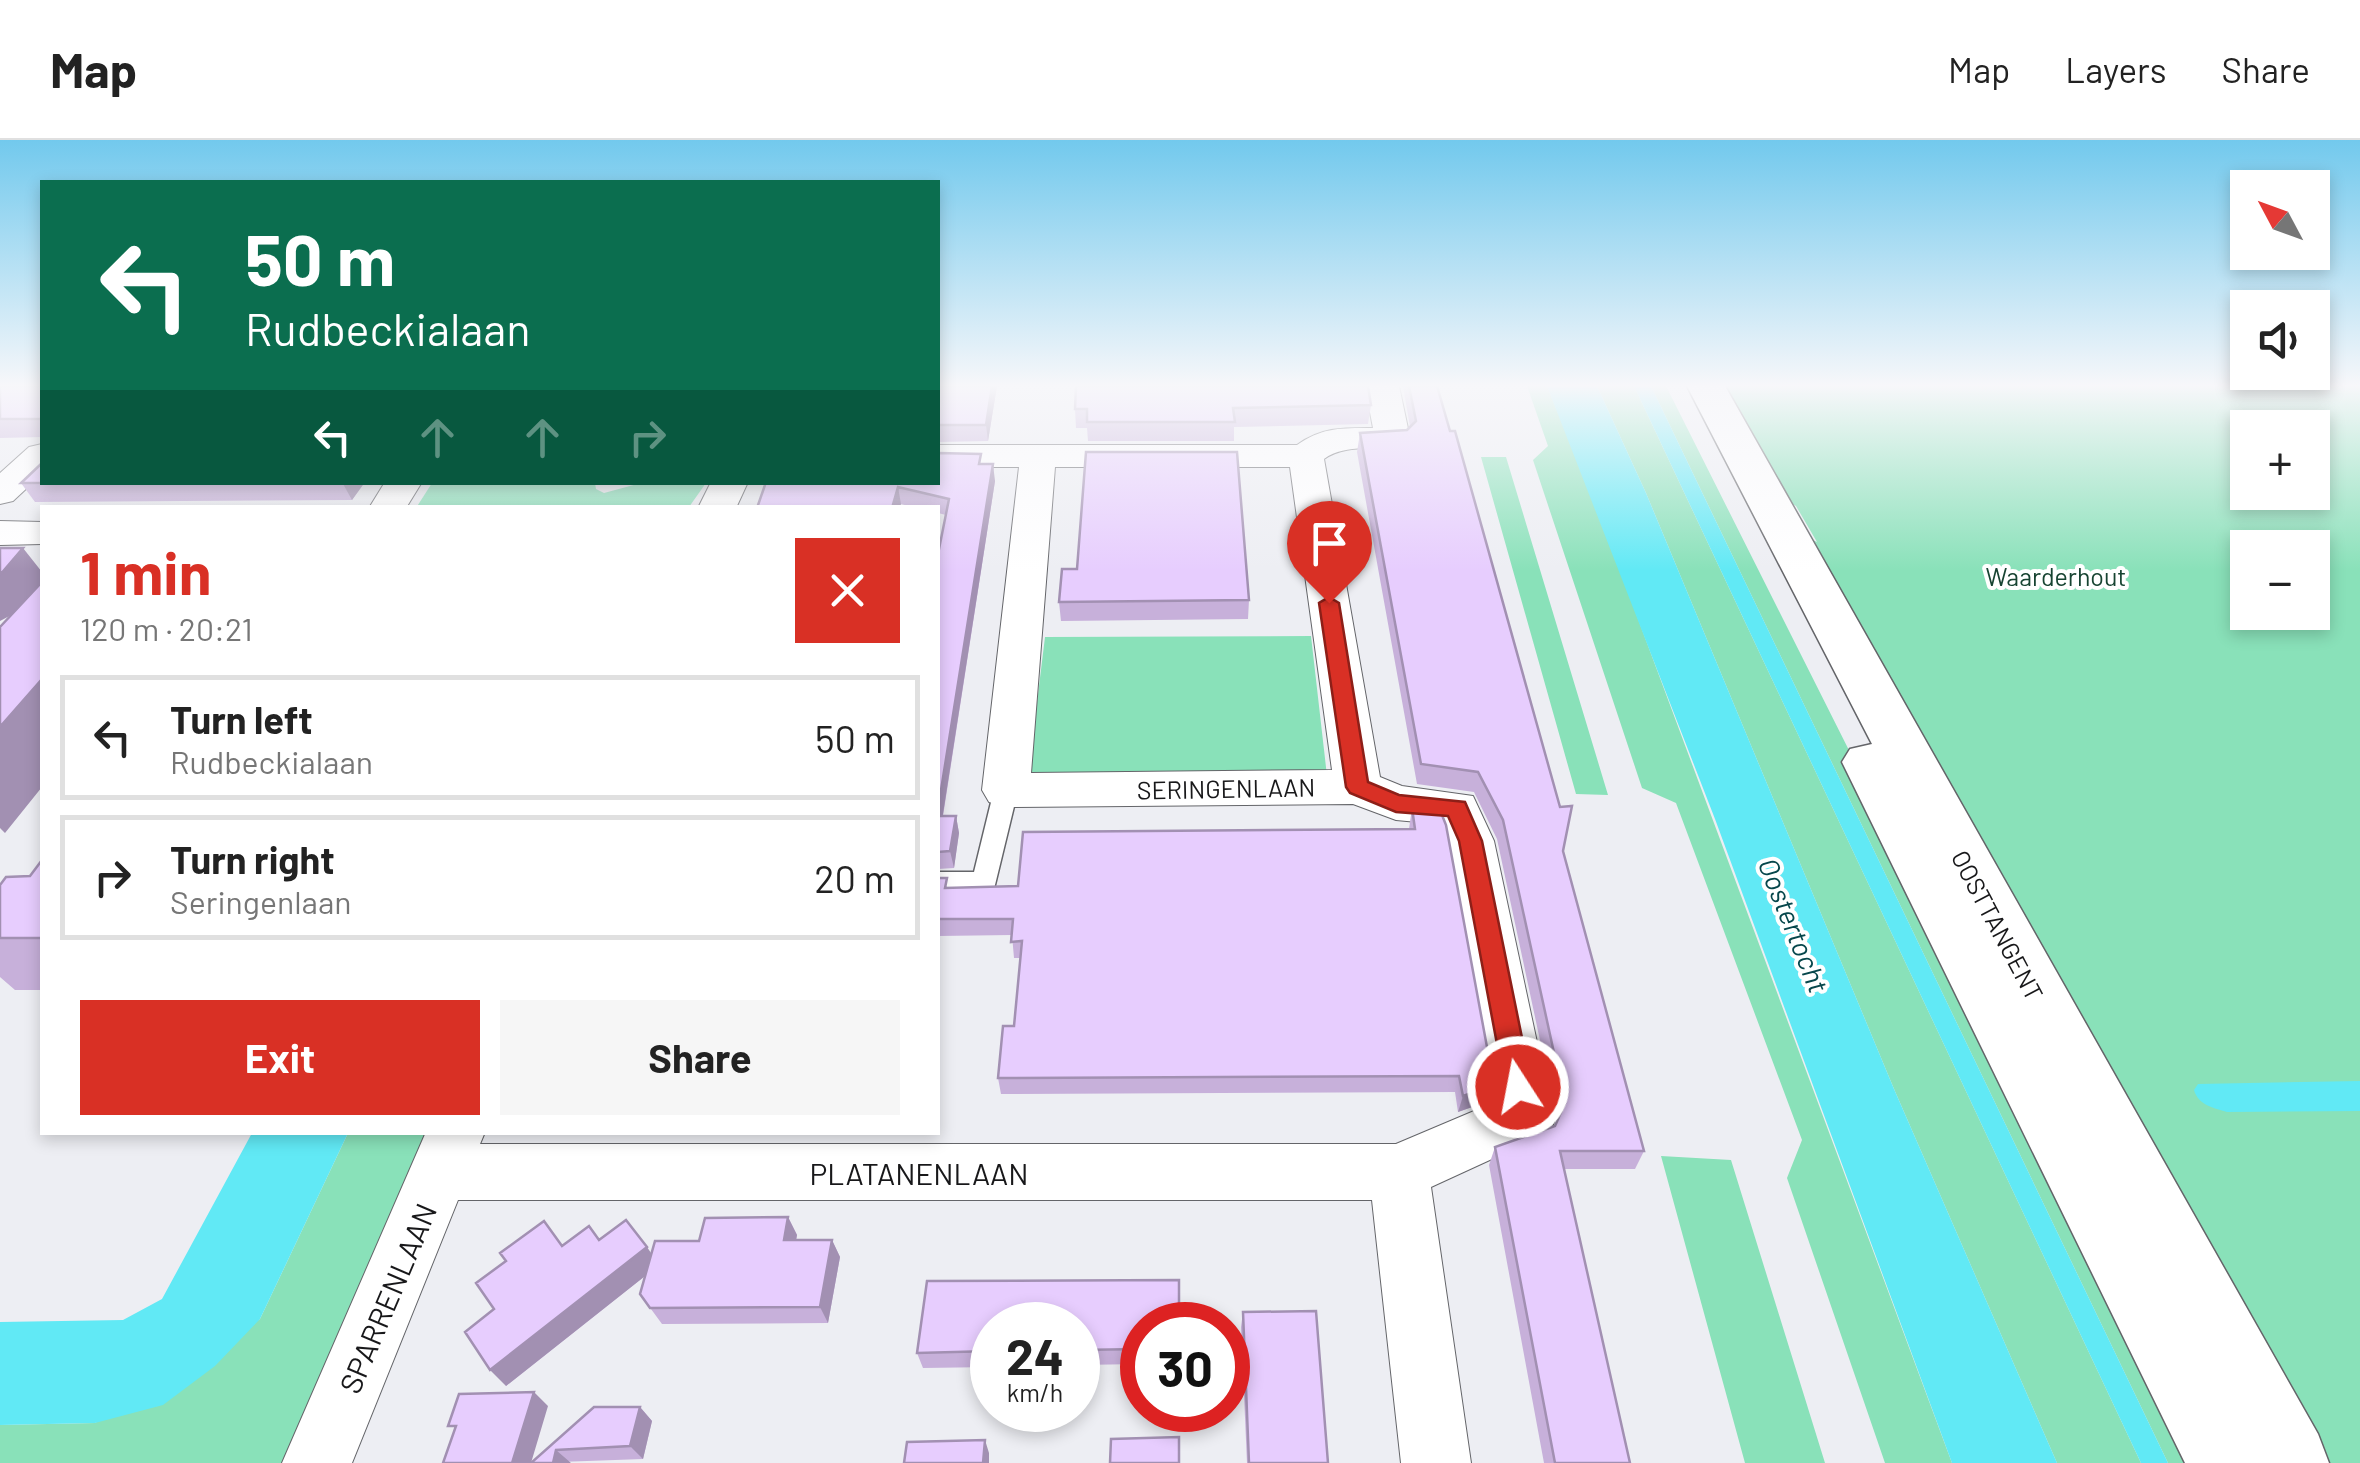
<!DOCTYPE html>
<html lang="en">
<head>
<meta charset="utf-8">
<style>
  body { margin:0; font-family:Barlow,sans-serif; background:#f6f6f6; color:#222; height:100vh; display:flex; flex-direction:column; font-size:38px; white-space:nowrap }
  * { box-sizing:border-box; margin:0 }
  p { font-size:32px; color:#767676 }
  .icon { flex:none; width:55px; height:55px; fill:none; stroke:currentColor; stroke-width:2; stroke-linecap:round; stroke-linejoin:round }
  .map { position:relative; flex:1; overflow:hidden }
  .sheet { position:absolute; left:40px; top:365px; width:900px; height:630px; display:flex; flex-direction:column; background:#fff; border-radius:0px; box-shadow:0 5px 15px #0003 }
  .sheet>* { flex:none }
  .hud { position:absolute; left:40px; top:40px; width:900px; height:305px; border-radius:0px; box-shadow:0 5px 15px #0003; background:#0b6e4f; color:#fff; overflow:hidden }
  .needle { width:65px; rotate:311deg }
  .controls { position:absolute; left:2230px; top:30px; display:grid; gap:20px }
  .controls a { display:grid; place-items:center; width:100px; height:100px; border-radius:0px; background:#fff; box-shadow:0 5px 15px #0003; font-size:50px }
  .speed { position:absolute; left:970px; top:1162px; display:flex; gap:20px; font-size:50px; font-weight:700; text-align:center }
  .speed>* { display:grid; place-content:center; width:130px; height:130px; border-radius:50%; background:#fff; box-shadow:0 5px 15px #0003; line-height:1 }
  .speed small { font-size:25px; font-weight:400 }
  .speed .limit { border:15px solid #d22; background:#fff; color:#111 }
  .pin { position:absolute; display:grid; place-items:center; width:85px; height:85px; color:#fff; margin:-102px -42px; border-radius:50% 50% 50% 0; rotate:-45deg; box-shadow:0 0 10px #0007 }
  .pin .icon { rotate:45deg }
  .me { position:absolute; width:110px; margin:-55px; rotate:349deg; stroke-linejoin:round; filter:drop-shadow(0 0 8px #0008) }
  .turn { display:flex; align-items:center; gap:35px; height:210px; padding:0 40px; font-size:45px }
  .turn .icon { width:130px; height:130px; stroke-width:2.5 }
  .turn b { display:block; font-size:70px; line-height:85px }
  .lanes { display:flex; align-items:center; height:95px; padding:0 40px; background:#0003; justify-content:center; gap:50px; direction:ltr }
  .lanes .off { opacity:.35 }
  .round { display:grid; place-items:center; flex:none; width:105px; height:105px; border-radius:0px; background:#f6f6f6 }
  .summary { display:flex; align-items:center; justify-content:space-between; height:170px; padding:0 40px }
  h1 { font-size:60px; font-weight:700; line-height:75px; color:#d93025 }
  .primary-button { display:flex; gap:20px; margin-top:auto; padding:20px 40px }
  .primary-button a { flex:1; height:115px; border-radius:0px; background:#d93025; color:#fff; font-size:40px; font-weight:700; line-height:115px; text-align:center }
  .primary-button a+a { background:#f6f6f6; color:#222 }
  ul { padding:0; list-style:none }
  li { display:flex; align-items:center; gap:30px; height:125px; margin:0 20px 15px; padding:0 20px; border:5px solid #e0e0e0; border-radius:0px }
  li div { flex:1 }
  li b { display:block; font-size:38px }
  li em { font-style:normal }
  header { display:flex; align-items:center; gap:60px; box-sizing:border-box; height:140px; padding:0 50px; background:#fff; border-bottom:2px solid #e0e0e0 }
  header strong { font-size:48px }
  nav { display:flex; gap:55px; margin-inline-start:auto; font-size:35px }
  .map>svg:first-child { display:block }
</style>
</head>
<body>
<header>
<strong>Map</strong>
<nav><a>Map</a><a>Layers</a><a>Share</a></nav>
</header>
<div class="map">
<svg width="2360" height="1323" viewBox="0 0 2360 1323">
  <rect width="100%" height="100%" fill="#edeef3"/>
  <!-- green -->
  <path fill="#89e1b9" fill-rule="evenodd" d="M1527,246H1547L1599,374L1952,1323H1885L1787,1038L1802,1000L1676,663L1642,648L1533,320L1548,306Z
    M1597,246H1634L2141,1323H2057L1894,949L1646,353Z
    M1651,246H1666L2207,1323H2168Z
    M1721,246H2360V1323H2320L1802,395L1817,402L1796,366L1782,358ZM2248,288H2312V352H2248ZM2248,408H2312V472H2248Z
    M1481,317H1506L1608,655L1576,654Z
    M432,343H595L596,349L604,353L641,343H706L689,367L416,368Z
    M1311,496L1327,636H1028L1045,497Z
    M348,993H427L289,1323H0V1285L95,1283L260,1179Z
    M1661,1016L1731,1020L1825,1323H1745Z"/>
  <!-- water -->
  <path fill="#61e9f5" d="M1547,246H1597L1646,353L1894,949L2057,1323H1952L1715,679Z
    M1634,246H1651L2168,1323H2141Z
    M2360,941V971L2227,972C2214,968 2198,965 2194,950L2198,944Z
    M252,993H348L260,1179L215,1226L163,1265L95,1283L0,1285V1182L123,1180L162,1159Z"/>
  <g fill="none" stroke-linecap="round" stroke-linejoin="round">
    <!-- lane casing -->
    <g stroke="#646569" stroke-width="3">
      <path id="lane" d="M1006,641L1015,644L1018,650L994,749L938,752V732H974L994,650L997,644Z"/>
    </g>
    <!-- street casing -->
    <g stroke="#646569" stroke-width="2">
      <path id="street" d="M1365,246H1399L1410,298L1404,305C1378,312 1347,302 1324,319L1380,637L1402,646L1473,656L1494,701L1554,982L1546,1000L1505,1013L1431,1047L1471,1323H1401L1372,1060H458L352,1323H282L426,992H485L480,1004H1396L1493,963L1446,701L1439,684L1396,680L1353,664L1006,667L989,662L982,650L1019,327H938V305H1297C1322,287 1343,288 1373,288ZM1055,327H1290L1332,630L1031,633Z
        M42,304V334L13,361L0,364V333L29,307Z
        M385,342H422L406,368H369Z
        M711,342H748L736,368H698Z
        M0,381L42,382V404L0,405Z"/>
    </g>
    <!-- secondary casing -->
    <g stroke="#646569" stroke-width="3">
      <path id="secondary" d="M1687,246H1725L2318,1294L2329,1323H2185L1842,622L1850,609L1872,604Z"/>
    </g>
    <!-- lane -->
    <use href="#lane" fill="#fff" fill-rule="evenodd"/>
    <!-- street -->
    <use href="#street" fill="#fff" fill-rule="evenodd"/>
    <!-- secondary -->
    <use href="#secondary" fill="#fff" fill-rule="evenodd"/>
  </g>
  <!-- wall -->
  <path fill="#c7b0da" d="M0,246H42V297L0,298Z
    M938,246H997L988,301L938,302Z
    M1403,246H1437L1644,1011L1635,1029H1564L1630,1323H1544L1489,1025L1495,1007L1555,986L1557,980L1497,699L1474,652L1417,644L1357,312L1360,293L1407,290L1410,287Z
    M1371,265L1368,284L1234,287V301H1088L1087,288H1076L1075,269Z
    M982,324L995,341L943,676H956L959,693L954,728L938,729V414L946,375L938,373V368H916L901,364L757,368Z
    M365,342L352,360L35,362L21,343Z
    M1077,429L1249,460L1248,479L1061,481L1059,462Z
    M1412,668L1489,961L1458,972L1455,952L1001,954L998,938L1014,886L1021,818H1014L1012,795L938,796V738L948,748L1018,746L1409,689Z
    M42,720V850H15L0,837V745L30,736Z
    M788,1077L797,1095L796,1100H832L840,1117L828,1183L662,1184L640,1154L645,1136L506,1246L494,1169L563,1106L599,1100L651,1114Z
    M1179,1140V1185H1142V1224L1078,1225V1185H992V1227L923,1228L917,1213L927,1141Z
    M1243,1172L1328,1323H1247L1241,1187Z
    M640,1267L652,1281L643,1319L531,1323Z"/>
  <!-- shaded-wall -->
  <path fill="#a290b2" d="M992,246H997L988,301L986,285Z
    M993,324L995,341L940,693L938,669Z
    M342,342H365L352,360Z
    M898,347L901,364L900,368H892Z
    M23,408L42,432V441L17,472L0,481V435Z
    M42,539V647L5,693L0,688V587Z
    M956,676L959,693L954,728L950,711Z
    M1494,945L1489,961L1458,972L1463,956Z
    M788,1077L797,1095L793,1117L784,1100Z
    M832,1100L840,1117L828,1183L820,1167Z
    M647,1107L659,1125L506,1246L490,1230Z
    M534,1252L548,1266L531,1323H512Z
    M640,1267L652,1281L643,1319L630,1306Z
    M985,1300L989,1313V1323H983Z
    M556,1310L571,1323H553Z"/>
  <!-- building -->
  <path fill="#e7cdfe" stroke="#a290b2" stroke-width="2.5" d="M0,246H42V279H0Z
    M938,246H992L986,285H938Z
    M1076,246H1368L1371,265L1233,268L1235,282H1087V269H1075Z
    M1409,246H1437L1450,291H1455L1560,667L1572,666L1563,711L1644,1011H1560L1630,1323H1555L1495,1007L1555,986L1565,963L1503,680L1478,632L1421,624L1360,293L1407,290L1416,281Z
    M1086,312H1237L1249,460L1059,462L1062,429H1077Z
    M938,313L981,314L979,324H993L938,669V414L949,359L898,347L892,368H757L766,342H938Z
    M42,323V342H207L21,343Z
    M0,408H23L0,435Z
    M42,442V539L0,587V487Z
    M1412,668L1440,670L1446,685L1494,945L1463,956L1459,936L998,938L1003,886H1014L1022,801L1011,802L1013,779H938V738H947L945,748L1018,746L1023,692L1415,689Z
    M938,676H956L950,711L938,712Z
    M42,720V798H0V745L6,737L30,736Z
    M788,1077L784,1100H832L820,1167L650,1168L640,1154L655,1101H699L705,1078Z
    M626,1080L647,1107L490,1230L465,1192L494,1169L476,1143L506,1121L500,1113L544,1081L562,1106L589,1086L599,1100Z
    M1179,1140V1185H1142V1209L1078,1210V1185H992V1211L917,1213L927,1141Z
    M1316,1171L1328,1323H1249L1243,1172Z
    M534,1252L512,1323H443L456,1286H448L459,1254Z
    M594,1267H640L630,1306L556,1310L553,1323H531Z
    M1179,1297V1323H1110L1111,1299Z
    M985,1300L983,1323H904L907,1302Z"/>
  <!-- sky -->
  <linearGradient id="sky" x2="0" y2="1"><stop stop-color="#72c9ed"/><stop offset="0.57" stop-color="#f7f7fa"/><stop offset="1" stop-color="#f7f7fa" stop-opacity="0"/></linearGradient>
  <rect width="2360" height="431" fill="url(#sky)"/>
  <!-- route -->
  <path fill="#d93025" stroke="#8d1f18" stroke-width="2.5" d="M1329,457L1339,463L1368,642L1399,655L1465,662L1482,701L1532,947L1528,956L1518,959L1509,956L1505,947L1459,701L1448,676L1396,672L1350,653L1346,647L1319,463Z"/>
  <g text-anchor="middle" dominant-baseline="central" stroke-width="8" stroke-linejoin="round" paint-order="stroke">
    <!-- park labels -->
    <g font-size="25" fill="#174432" stroke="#fff">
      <text x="2056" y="436">Waarderhout</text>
    </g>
    <!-- street labels -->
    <g font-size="25" fill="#18181a" stroke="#fff">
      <text transform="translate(1226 648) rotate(-1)">SERINGENLAAN</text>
      <text transform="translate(1998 785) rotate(62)">OOSTTANGENT</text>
    </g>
    <!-- water labels -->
    <g font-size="28" font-style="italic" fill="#07474c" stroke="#fff">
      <text transform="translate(1794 785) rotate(68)">Oostertocht</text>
    </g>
    <!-- near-street labels -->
    <g font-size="30" fill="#18181a" stroke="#fff">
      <text x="919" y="1033">PLATANENLAAN</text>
      <text transform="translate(387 1158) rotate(-67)">SPARRENLAAN</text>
    </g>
  </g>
</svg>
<div class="controls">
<a><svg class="needle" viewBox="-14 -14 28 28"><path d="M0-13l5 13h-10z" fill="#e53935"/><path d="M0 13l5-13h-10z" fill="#767676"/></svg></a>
<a><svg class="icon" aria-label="sound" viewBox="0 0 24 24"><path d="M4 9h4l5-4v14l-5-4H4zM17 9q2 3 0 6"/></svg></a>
<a>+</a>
<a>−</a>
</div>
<div class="speed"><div>24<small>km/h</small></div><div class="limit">30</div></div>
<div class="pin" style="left:1329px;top:463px;background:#d93025"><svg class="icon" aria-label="arrive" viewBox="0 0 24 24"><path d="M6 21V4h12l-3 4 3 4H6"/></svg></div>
<svg class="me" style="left:1518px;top:947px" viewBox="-20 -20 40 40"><circle r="17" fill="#d93025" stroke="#fff" stroke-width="3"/><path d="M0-11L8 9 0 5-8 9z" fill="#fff"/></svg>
<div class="hud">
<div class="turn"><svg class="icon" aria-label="left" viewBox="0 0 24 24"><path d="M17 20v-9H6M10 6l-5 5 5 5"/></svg><div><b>50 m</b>Rudbeckialaan</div></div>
<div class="lanes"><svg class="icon" aria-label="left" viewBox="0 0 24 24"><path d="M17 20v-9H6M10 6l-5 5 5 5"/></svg><svg class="icon off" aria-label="ahead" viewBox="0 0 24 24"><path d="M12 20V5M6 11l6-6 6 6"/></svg><svg class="icon off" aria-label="ahead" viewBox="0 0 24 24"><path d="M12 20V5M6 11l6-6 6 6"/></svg><svg class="icon off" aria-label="right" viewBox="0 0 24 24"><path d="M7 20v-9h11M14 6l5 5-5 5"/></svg></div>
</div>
<section class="sheet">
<div class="summary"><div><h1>1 min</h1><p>120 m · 20:21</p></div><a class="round" style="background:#d93025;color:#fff"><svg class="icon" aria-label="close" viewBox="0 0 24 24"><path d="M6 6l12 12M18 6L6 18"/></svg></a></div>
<ul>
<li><svg class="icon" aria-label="left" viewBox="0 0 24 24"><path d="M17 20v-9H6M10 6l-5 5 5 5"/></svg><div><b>Turn left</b><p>Rudbeckialaan</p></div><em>50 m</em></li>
<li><svg class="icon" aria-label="right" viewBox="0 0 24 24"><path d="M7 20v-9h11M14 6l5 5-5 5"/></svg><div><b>Turn right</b><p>Seringenlaan</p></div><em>20 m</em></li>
</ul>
<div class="primary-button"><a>Exit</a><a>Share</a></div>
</section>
</div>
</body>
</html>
